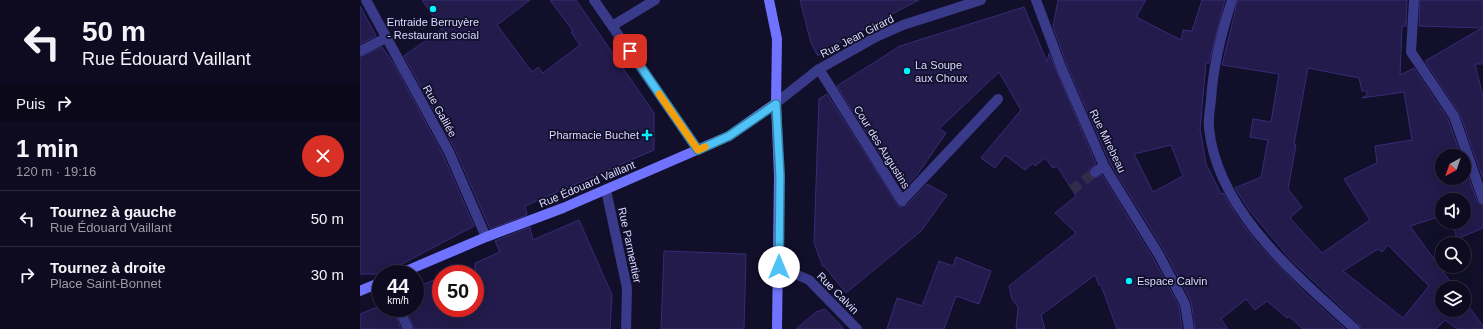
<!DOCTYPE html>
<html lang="fr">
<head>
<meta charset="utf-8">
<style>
  body { margin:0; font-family:Helvetica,sans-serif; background:#171429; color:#f1f3f6; height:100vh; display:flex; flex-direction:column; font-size:15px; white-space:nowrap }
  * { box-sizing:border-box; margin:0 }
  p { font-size:13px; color:#9b9ba5 }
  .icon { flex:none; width:22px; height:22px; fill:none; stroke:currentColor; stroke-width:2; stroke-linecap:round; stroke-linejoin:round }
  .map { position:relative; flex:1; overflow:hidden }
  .drawer { display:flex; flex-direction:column; background:#0e0b20; width:360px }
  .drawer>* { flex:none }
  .banner { background:#0e0b20; color:#f1f3f6; overflow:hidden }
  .needle { width:26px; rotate:220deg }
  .controls { position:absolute; left:1075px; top:149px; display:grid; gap:8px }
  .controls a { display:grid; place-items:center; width:36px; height:36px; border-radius:50%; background:#0e0b20; box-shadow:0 4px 16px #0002,0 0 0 1px #2e2b3e; font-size:20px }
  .speed { position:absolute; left:12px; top:265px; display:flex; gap:8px; font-size:20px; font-weight:700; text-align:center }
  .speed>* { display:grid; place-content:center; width:52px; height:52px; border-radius:50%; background:#0e0b20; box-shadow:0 4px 16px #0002,0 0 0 1px #2e2b3e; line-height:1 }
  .speed small { font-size:10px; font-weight:400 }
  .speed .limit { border:6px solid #d22; background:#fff; color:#111 }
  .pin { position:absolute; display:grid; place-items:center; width:34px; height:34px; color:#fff; margin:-17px; border-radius:8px; box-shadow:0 2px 6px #0006 }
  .me { position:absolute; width:44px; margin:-22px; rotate:0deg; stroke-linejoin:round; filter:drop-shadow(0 0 3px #0008) }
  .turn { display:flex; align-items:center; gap:14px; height:84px; padding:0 16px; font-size:18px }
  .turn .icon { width:52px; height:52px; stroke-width:2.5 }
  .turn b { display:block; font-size:28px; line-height:34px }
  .then { display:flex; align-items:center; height:38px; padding:0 16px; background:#0003; gap:8px; font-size:15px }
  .round { display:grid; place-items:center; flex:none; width:42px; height:42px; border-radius:21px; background:#171429 }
  .summary { display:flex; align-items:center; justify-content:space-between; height:68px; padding:0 16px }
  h1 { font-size:24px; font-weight:800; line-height:30px }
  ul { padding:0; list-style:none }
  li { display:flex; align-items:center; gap:12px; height:56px; padding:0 16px; border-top:1px solid #2e2b3e }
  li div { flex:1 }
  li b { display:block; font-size:15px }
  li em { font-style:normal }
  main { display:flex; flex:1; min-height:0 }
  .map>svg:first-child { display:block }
</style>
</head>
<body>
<main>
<section class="drawer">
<div class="banner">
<div class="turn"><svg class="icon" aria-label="left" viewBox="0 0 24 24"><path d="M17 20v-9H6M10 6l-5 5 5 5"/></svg><div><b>50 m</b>Rue Édouard Vaillant</div></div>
<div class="then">Puis<svg class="icon" aria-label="right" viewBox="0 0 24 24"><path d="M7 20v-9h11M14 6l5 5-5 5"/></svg></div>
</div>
<div class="summary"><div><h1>1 min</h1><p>120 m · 19:16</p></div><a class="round" style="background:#d93025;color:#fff"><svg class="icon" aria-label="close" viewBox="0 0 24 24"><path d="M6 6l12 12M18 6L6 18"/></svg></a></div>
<ul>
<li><svg class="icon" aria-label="left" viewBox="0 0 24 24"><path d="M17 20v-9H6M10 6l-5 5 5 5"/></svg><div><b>Tournez à gauche</b><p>Rue Édouard Vaillant</p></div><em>50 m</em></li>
<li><svg class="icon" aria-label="right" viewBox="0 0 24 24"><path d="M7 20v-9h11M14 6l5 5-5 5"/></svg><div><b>Tournez à droite</b><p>Place Saint-Bonnet</p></div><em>30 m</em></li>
</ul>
</section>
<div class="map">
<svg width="1123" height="329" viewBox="0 0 1123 329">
  <rect width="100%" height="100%" fill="#120f2a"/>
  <!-- building -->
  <path fill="#221b4b" stroke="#372c78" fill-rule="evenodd" d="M62,0H170L137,25L172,72L178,67L183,73L220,45L211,32L213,31L190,0H216L294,113V150L165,206L167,215L130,229L95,149L44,56L82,29Z
    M440,0H559L507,27L458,56L451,43Z
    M698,0H786L776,17L821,40L823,30L832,31L842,0H865L849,63H846L840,129L846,164L861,194L863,193L878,218L898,244L944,292L985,329H943L929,316L927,318L907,301L895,310L886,299L861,319L868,329H835L831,301L805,252L750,163L707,65L693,27ZM811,145L823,176L793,192L774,154Z
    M878,0H1047L1046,26H1042L1040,75L1054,68L1088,119L1101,156H1082V178H1104V164L1117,201L1123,205V228L1097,239L1092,222H1104V200H1082V216L1050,226L1095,288H1082V310H1104V300L1123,326V329H1097L1085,320L1076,329H1001L999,324L930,259L889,210L875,188L901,177L908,140L890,137L893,119L911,122L919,74L862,65ZM948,68L999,78L1002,91H1007V95L1002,98L1044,92L1052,140L1015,146L1017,163L984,179L1010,220L962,253L930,218L942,207L928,189L936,145L934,144ZM1028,245L1069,286L1043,318L983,271L1018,249L1022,252Z
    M1060,0H1123V64H1115L1123,97V179L1100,114L1065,61L1122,28L1059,26Z
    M0,6L16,36L0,44Z
    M664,7L687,62L689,53L736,164L729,169V175L735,178L742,175L793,258L819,306L822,329H757L741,285H739L735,275L681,315L685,329H656L658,307L652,299L649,286L716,233L695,213L716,196L697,166L693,168L685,158L675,166L673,163L665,170L645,155L635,168L621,158L661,110L639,72L579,129L586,133L557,175L543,190L477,86L540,46Z
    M22,47L34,64L83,155L114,226L23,274H0V57Z
    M467,94L539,207L547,205L567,184L587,195L561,231L486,293L464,266L463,267L454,243L459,99Z
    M219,220L252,295L250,329H54L46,308H55V288L81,277V308H115V263L140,252L135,241L170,227L173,240Z
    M304,251L386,254L384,329H301Z
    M596,257L631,271L619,304L596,296L584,329H527L537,298L562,306L579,261L593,266Z
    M15,308H33L41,329H0V314Z
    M465,309L484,329H436L456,312Z"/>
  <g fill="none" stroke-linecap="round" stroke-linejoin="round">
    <!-- street-tunnel -->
    <path stroke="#302d4a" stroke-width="10" stroke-dasharray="10 5" stroke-linecap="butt" d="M712,190L735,172"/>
    <!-- street -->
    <path stroke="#393a8a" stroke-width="10" d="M6,0L89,152L126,237
      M234,0L338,150
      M676,0L701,67L744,166L799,255L825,304L829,329
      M872,0C861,34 853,65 851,100C850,109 848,119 849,128C857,211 937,276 995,329
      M1054,0L1051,52L1094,116L1123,199
      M252,26L295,0
      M0,51L26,38
      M459,69L542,201L638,99
      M416,103L459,69L516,37L543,25L621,0
      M735,172L744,166
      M246,190L267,288L266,329
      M419,267L449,280L497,329
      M39,308L48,329"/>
    <!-- secondary -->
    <path stroke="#6f73ff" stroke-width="10" d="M409,0L417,39L416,103L419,176L417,329
      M39,274L126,237L203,208L369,136L416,103
      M0,291L21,282"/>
  </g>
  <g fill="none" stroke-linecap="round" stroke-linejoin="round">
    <!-- route casing -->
    <g stroke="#337fa1" stroke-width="10">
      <path id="route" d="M270,51L338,150L369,136L416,104L420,176L419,267"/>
    </g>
    <!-- route -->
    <use href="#route" stroke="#4fc3f7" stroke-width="7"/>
    <!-- slow -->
    <path stroke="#f59e0b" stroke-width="7" d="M299,94L338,150L345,147"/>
  </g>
  <!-- markers -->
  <g fill="#04f4ff" stroke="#120f2a" stroke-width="1.5">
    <circle cx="73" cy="9" r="4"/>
    <circle cx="547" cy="71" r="4"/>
    <path d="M285 129h4v4h4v4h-4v4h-4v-4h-4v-4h4z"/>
    <circle cx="769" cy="281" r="4"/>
  </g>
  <g text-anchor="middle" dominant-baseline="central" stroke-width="3.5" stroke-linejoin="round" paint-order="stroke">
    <!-- poi labels -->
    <g font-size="11" fill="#dad8ff" stroke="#120f2a" text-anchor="start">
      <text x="73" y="22" text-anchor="middle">Entraide Berruyère<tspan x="73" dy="13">- Restaurant social</tspan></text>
      <text x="555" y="65">La Soupe<tspan x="555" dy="13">aux Choux</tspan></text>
      <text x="279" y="135" text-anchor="end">Pharmacie Buchet</text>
      <text x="777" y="281">Espace Calvin</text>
    </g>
    <!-- street labels -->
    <g font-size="11" fill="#dad8ff" stroke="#120f2a">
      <text transform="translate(497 36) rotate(-27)">Rue Jean Girard</text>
      <text transform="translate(80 111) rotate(61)">Rue Galilée</text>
      <text transform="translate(748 141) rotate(64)">Rue Mirebeau</text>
      <text transform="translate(522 147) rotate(58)">Cour des Augustins</text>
      <text transform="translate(227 184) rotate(-23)">Rue Édouard Vaillant</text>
      <text transform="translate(270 245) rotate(78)">Rue Parmentier</text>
      <text transform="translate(478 293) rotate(45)">Rue Calvin</text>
    </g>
  </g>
</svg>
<div class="controls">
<a><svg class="needle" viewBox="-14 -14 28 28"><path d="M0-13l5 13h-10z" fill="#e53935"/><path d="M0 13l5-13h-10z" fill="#9b9ba5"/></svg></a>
<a><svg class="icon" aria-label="sound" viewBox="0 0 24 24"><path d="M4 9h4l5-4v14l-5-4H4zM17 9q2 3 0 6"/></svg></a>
<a><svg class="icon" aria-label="search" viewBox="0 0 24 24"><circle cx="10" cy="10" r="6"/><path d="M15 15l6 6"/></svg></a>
<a><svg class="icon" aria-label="layers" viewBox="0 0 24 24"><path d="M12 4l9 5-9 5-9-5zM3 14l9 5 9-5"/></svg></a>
</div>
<div class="speed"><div>44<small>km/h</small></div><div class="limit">50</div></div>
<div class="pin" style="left:270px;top:51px;background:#d93025"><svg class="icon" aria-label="arrive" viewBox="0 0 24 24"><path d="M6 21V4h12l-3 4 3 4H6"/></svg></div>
<svg class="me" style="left:419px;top:267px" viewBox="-20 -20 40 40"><circle r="19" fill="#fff"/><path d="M0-13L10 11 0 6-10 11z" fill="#4fc3f7"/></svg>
</div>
</main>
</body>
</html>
